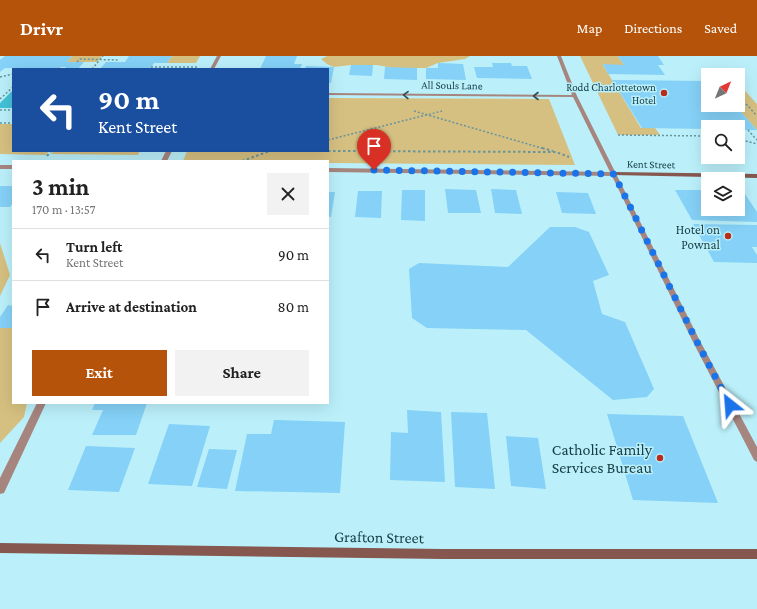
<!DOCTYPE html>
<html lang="en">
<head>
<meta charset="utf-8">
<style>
  body { margin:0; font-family:"Crimson Pro",serif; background:#f2f2f2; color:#222; height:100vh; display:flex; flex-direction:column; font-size:15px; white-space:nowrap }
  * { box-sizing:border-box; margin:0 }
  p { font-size:13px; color:#767676 }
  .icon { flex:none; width:22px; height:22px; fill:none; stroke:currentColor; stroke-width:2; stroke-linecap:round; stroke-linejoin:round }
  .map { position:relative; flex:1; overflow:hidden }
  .panel { position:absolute; left:12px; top:104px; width:317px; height:244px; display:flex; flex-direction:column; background:#fff; border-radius:0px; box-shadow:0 4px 16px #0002 }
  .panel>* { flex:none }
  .banner { position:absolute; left:12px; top:12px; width:317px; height:84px; border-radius:0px; box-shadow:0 4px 16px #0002; background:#1a4fa0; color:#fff; overflow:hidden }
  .needle { width:26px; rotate:43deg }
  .tools { position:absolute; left:701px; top:12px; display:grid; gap:8px }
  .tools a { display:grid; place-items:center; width:44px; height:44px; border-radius:0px; background:#fff; box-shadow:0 4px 16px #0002; font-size:20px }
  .pin { position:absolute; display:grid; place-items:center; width:34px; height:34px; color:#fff; margin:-41px -17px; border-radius:50% 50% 50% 0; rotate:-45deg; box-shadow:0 0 4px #0007 }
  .pin .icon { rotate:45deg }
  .me { position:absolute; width:44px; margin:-22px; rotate:332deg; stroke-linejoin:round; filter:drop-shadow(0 0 3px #0008) }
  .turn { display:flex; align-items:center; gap:14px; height:84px; padding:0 20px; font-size:18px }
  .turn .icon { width:52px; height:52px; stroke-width:2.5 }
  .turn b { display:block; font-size:28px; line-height:34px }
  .round { display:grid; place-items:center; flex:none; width:42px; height:42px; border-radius:0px; background:#f2f2f2 }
  .head { display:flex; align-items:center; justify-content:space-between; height:68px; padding:0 20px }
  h1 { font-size:24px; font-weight:700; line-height:30px }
  .primary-button { display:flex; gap:8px; margin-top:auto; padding:8px 20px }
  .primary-button a { flex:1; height:46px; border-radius:0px; background:#b45309; color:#fff; font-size:16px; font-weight:700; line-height:46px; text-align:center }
  .primary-button a+a { background:#f2f2f2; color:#222 }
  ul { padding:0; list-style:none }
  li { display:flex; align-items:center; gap:12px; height:52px; padding:0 20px; border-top:1px solid #e0e0e0 }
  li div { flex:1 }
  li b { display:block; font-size:15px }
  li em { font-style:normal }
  header { display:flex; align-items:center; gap:24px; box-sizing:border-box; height:56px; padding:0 20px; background:#b45309; color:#fff }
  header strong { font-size:19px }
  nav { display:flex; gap:22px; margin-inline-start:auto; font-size:14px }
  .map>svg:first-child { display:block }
</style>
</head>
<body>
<header>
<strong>Drivr</strong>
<nav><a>Map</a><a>Directions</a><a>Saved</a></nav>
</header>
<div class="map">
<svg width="757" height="553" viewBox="0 0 757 553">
  <rect width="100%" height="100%" fill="#bbf0fa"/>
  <!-- green -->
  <path fill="#d6c081" d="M72,0H102L97,6H67Z
    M172,0H200L196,7H167Z
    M327,0H470L465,3L438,7L426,12H393L377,9H351L334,11L327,8L321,3Z
    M580,0H618L624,9H603L641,72H655L660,79H618Z
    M738,27L757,48V74L735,49H738Z
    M328,42L549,43L575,109L328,107V105H183L187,95H328Z
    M0,68H13V95H49L46,99L0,98Z
    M53,95H140L138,99L51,98Z
    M0,187L10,219L0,240Z
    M0,267L13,271V347H27L24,361L0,387Z"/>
  <!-- water -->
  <path fill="#43c2d7" d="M13,34V52H0V47Z"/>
  <!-- building -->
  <path fill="#85d1f7" d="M5,0H72L67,6H84L78,13H65L66,11H61L60,12H5L0,16V4Z
    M129,0H172L167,7H154L150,13H100L106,6H125Z
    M266,0H297L294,8H302L300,13H260Z
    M618,0H658L664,9H658L665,19L608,18L603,8L624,9Z
    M438,7L463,8L466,24L426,23V12H438Z
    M492,7H511L512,10H527L532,23L477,22L474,11H493Z
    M351,9H373L372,20L349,19Z
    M306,10L334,11L331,27H328V13H305Z
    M385,11L417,12V24L384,23Z
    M612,24L708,25V49H735L757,74H738V71H708V73L642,72Z
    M0,130H13V147L10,151H0Z
    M445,133L476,134L481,157H448Z
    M491,133L516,134L522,158L495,157Z
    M402,134H425V165L401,164Z
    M675,134H708V153H738V135H743L757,156V166L692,164Z
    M358,135H382L381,162L355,161Z
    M328,136H335L331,161H328Z
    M556,136L588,137L596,158L562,157Z
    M693,168L757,169V191H752L757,199V207L714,206Z
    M550,171H575L589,176L609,219L593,225L602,258L625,266L654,333L647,341L613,344L526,274L427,272L412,262L409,213L419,207L508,211Z
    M8,249L13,250V272H0V261Z
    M95,347H147L136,379H92L103,354H92Z
    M407,354L441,356L445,426L390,424L391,376L408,377Z
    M451,356L487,357L495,433L455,431Z
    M607,358L683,360L718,447L633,444Z
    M274,364L345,366L340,437L235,435L247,378H271Z
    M169,368L210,370L192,430L148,428Z
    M506,380L538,382L546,433L511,430Z
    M86,390L135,392L119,436L68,434Z
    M209,393L237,394L227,433L197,431Z"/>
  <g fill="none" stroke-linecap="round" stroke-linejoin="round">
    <!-- path-far1 -->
    <path stroke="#66959e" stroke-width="1.5" stroke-dasharray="2 2" stroke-linecap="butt" d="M77,6L80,3L117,4L115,6
      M151,11H197
      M92,13L103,0
      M0,21L13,18
      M738,39L757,60
      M0,43L13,31
      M0,54H13
      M414,55L545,93
      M0,67H13
      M702,73L707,79
      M748,74L757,84
      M618,79L708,80
      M738,83L757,88
      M328,84L442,55"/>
    <!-- path -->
    <path stroke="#66959e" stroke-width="2" stroke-dasharray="2.5 2.5" stroke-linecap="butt" d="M542,92L553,95
      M328,95L556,96L569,101
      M47,100L51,95
      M242,105L270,95"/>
    <!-- street -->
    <path fill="#a6857f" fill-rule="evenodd" d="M217,0H221L214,13H210Z
      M557,0H561L577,40L699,283L757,391V406L754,404L692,284L612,120L328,116V112L610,116L573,41L328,39V37L572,39Z
      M166,95H172L167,105H161Z
      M0,109H13V113H0Z
      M37,347H46L4,437L0,438V422Z"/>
    <!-- secondary -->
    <path fill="#85574f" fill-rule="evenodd" d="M614,116L757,118V122L612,119V117Z
      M0,487L443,493H757V503H443L0,497Z"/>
  </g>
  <!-- one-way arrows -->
  <defs><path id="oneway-chevron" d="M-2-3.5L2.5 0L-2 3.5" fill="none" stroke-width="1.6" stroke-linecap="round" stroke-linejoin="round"/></defs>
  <g stroke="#334c51">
    <use href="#oneway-chevron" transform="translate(406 39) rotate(-179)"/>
    <use href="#oneway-chevron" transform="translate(536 40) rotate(-180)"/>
  </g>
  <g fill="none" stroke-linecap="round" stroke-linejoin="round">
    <!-- route -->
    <path stroke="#1a73e8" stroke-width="7" stroke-dasharray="0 12.6" d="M374,114L614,118L696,284L730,349"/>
  </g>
  <!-- markers -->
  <g fill="#b92c19" stroke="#bbf0fa" stroke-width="1.5">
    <circle cx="664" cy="37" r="4"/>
    <circle cx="728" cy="180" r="4"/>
    <circle cx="660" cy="402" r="4"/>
  </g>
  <g text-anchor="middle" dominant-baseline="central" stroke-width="3" stroke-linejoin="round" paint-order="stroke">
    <!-- far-street labels -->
    <g font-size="11" fill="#163e46" stroke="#bbf0fa">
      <text transform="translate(452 29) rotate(1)">All Souls Lane</text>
      <text transform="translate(651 108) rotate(1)">Kent Street</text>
    </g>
    <!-- far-poi labels -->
    <g font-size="11" fill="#163e46" stroke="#bbf0fa" text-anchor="end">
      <text x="656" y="31">Rodd Charlottetown<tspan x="656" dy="13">Hotel</tspan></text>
    </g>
    <!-- poi labels -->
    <g font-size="13" fill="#163e46" stroke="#bbf0fa" text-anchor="end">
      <text x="720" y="173">Hotel on<tspan x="720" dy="15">Pownal</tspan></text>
    </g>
    <!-- near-poi labels -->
    <g font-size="16" fill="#163e46" stroke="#bbf0fa" text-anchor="end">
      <text x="652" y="393">Catholic Family<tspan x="652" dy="18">Services Bureau</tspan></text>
    </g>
    <!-- near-street labels -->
    <g font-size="16" fill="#163e46" stroke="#bbf0fa">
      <text transform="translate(379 481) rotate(1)">Grafton Street</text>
    </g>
  </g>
</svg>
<div class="tools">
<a><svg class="needle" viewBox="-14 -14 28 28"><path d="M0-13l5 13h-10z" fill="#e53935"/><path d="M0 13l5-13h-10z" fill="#767676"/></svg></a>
<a><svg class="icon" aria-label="search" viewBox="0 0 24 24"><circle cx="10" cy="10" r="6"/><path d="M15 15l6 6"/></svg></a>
<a><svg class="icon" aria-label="layers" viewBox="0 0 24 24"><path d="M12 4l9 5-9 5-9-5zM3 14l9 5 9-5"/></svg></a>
</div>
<div class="pin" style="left:374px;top:114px;background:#d93025"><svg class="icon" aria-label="arrive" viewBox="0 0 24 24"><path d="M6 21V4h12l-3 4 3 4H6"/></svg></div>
<svg class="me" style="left:730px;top:349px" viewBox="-20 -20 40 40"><path d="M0-17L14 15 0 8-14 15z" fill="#1a73e8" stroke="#fff" stroke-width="4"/></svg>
<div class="banner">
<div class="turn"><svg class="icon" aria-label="left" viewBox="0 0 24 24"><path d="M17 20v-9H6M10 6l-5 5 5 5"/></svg><div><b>90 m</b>Kent Street</div></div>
</div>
<section class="panel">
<div class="head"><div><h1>3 min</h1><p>170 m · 13:57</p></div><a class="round"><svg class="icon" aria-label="close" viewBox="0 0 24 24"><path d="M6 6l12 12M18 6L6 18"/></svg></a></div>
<ul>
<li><svg class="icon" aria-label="left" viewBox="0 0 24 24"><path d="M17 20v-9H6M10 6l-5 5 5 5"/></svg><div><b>Turn left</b><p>Kent Street</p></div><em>90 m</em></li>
<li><svg class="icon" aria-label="arrive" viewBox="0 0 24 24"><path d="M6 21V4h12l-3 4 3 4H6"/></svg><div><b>Arrive at destination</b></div><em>80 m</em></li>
</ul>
<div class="primary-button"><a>Exit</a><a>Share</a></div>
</section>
</div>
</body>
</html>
